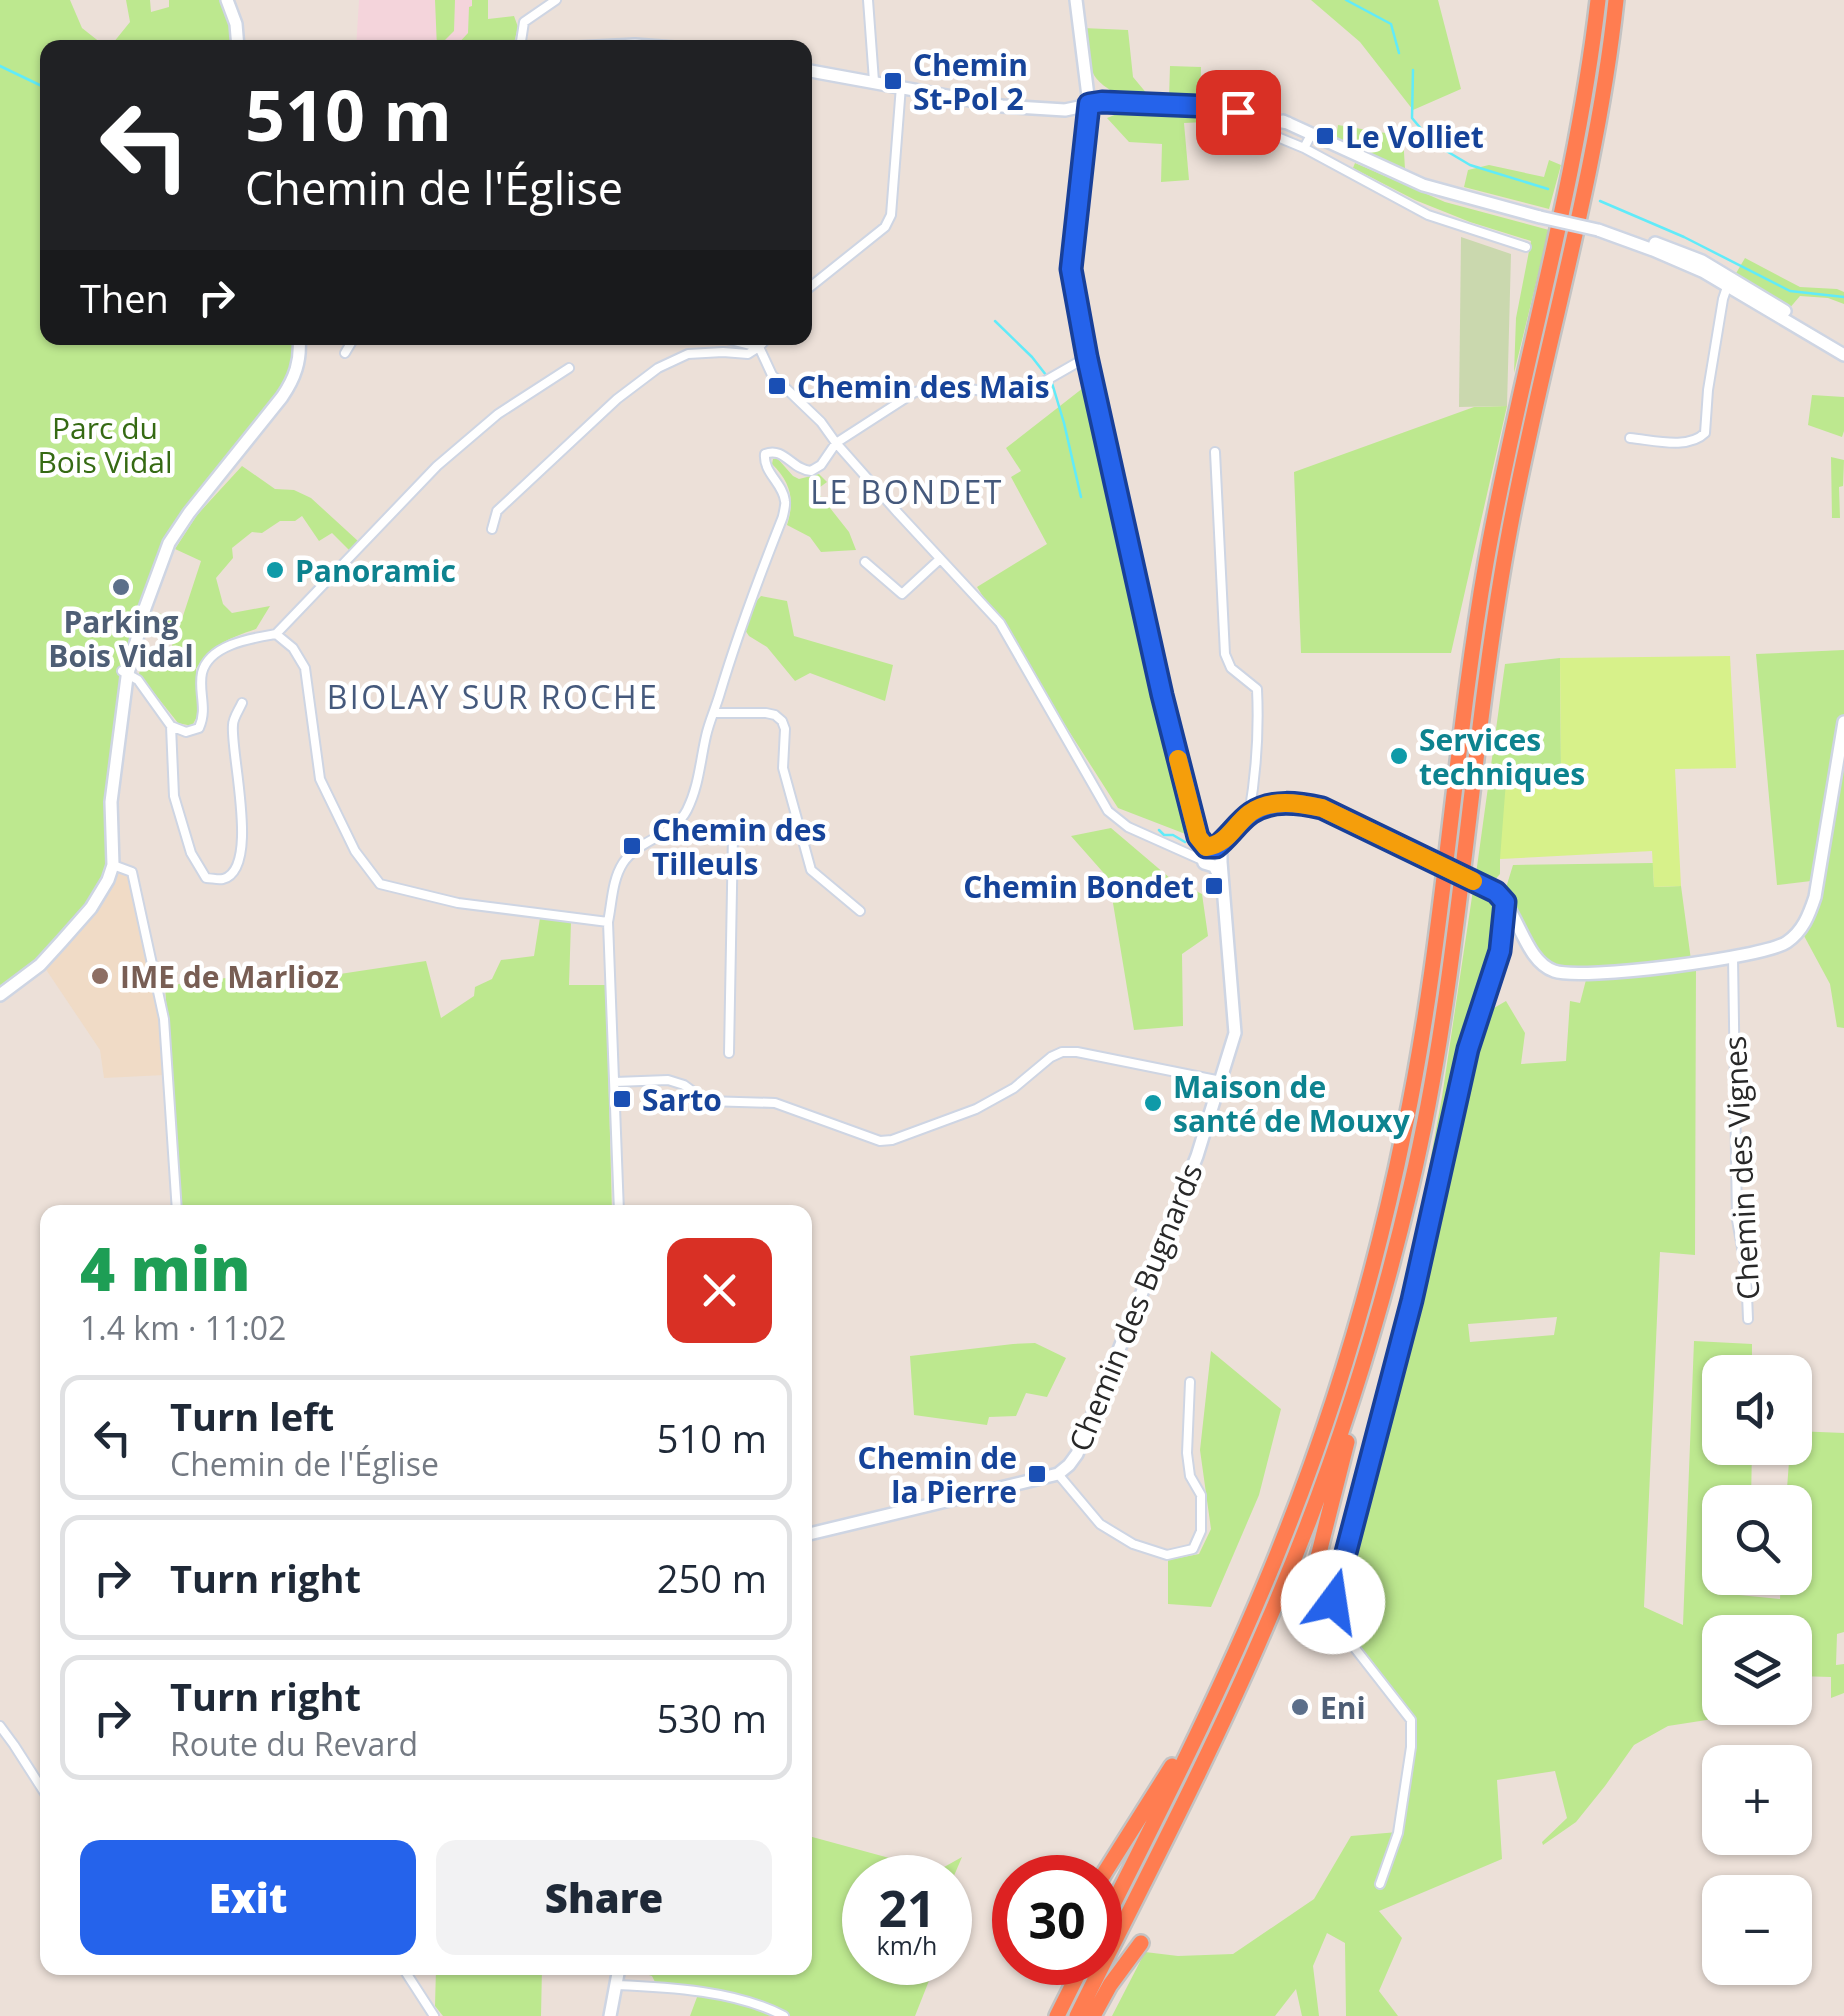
<!DOCTYPE html>
<html lang="en">
<head>
<meta charset="utf-8">
<style>
  body { margin:0; font-family:"Open Sans",sans-serif; background:#f2f2f3; color:#1f2937; height:100vh; display:flex; flex-direction:column; font-size:38px; white-space:nowrap }
  * { box-sizing:border-box; margin:0 }
  p { font-size:32px; color:#747a83 }
  .icon { flex:none; width:55px; height:55px; fill:none; stroke:currentColor; stroke-width:2; stroke-linecap:round; stroke-linejoin:round }
  .map { position:relative; flex:1; overflow:hidden }
  .panel { position:absolute; left:40px; top:1205px; width:772px; height:770px; display:flex; flex-direction:column; background:#fff; border-radius:20px; box-shadow:0 2px 8px #0004 }
  .panel>* { flex:none }
  .top-card { position:absolute; left:40px; top:40px; width:772px; height:305px; border-radius:20px; box-shadow:0 2px 8px #0004; background:#202124; color:#fff; overflow:hidden }
  .controls { position:absolute; left:1702px; top:1355px; display:grid; gap:20px }
  .controls a { display:grid; place-items:center; width:110px; height:110px; border-radius:20px; background:#fff; box-shadow:0 2px 8px #0004; font-size:50px }
  .speed { position:absolute; left:842px; top:1855px; display:flex; gap:20px; font-size:50px; font-weight:700; text-align:center }
  .speed>* { display:grid; place-content:center; width:130px; height:130px; border-radius:50%; background:#fff; box-shadow:0 2px 8px #0004; line-height:1 }
  .speed small { font-size:25px; font-weight:400 }
  .speed .limit { border:15px solid #d22; background:#fff; color:#111 }
  .pin { position:absolute; display:grid; place-items:center; width:85px; height:85px; color:#fff; margin:-42px; border-radius:20px; box-shadow:0 5px 15px #0006 }
  .me { position:absolute; width:110px; margin:-55px; rotate:14deg; stroke-linejoin:round; filter:drop-shadow(0 0 8px #0008) }
  .turn { display:flex; align-items:center; gap:35px; height:210px; padding:0 40px; font-size:45px }
  .turn .icon { width:130px; height:130px; stroke-width:2.5 }
  .turn b { display:block; font-size:70px; line-height:85px }
  .then { display:flex; align-items:center; height:95px; padding:0 40px; background:#0003; gap:20px; font-size:38px }
  .round { display:grid; place-items:center; flex:none; width:105px; height:105px; border-radius:20px; background:#f2f2f3 }
  .headline { display:flex; align-items:center; justify-content:space-between; height:170px; padding:0 40px }
  h1 { font-size:60px; font-weight:800; line-height:75px; color:#1e9e55 }
  .action { display:flex; gap:20px; margin-top:auto; padding:20px 40px }
  .action a { flex:1; height:115px; border-radius:20px; background:#2563eb; color:#fff; font-size:40px; font-weight:800; line-height:115px; text-align:center }
  .action a+a { background:#f2f2f3; color:#1f2937 }
  ul { padding:0; list-style:none }
  li { display:flex; align-items:center; gap:30px; height:125px; margin:0 20px 15px; padding:0 20px; border:5px solid #e0e1e3; border-radius:20px }
  li div { flex:1 }
  li b { display:block; font-size:38px }
  li em { font-style:normal }
  .map>svg:first-child { display:block }
</style>
</head>
<body>
<div class="map">
<svg width="1844" height="2016" viewBox="0 0 1844 2016">
  <rect width="100%" height="100%" fill="#ece0d8"/>
  <!-- education -->
  <path fill="#f0dbc6" d="M120,872L127,875L131,881L162,1028L165,1075L104,1078L100,1050L43,965L115,876Z"/>
  <!-- medical -->
  <path fill="#f4d4db" d="M359,0H488L486,47L356,48Z"/>
  <!-- green -->
  <path fill="#bde88f" fill-rule="evenodd" d="M0,0H70L82,28L106,47L48,48V338H293C294,364 290,375 276,397L165,540L144,591L132,629L120,680L107,803L109,853L106,876L62,936L38,963L0,990Z
    M126,0H150L151,12L169,7V0H221L226,9L235,48H109L130,22Z
    M435,0H455L454,31L437,48Z
    M472,0H488V19L514,16L518,27L513,47H455L468,33L469,7L472,6Z
    M1311,0H1438L1461,89L1413,110L1360,42Z
    M1083,28L1128,30L1133,77L1158,107L1229,112L1228,121L1184,123L1189,180L1161,182L1162,144L1129,142L1107,118L1134,107V102C1088,81 1091,76 1083,28Z
    M1170,66L1201,67L1200,99L1169,98Z
    M1338,125L1403,136L1405,169L1336,139Z
    M1549,160L1561,165L1549,209L1464,187L1468,170L1489,165L1544,177Z
    M1355,163L1445,202L1549,230L1514,373L1516,318L1531,241L1470,222L1415,200L1353,168Z
    M1745,258L1800,287L1837,289L1844,292V304L1828,298L1800,296L1788,310L1735,275Z
    M1083,388L1188,835L1118,808L977,587L1047,544L1011,477L1021,471L1006,448Z
    M1812,395L1844,397V431L1842,437L1808,425Z
    M1507,406L1451,653H1301L1294,472L1474,407Z
    M1831,457L1844,460L1843,486L1839,487L1840,518H1832Z
    M773,459H778L793,476L799,479L819,474L827,482L812,493L819,494L849,532L856,550L821,552L810,537L787,525C795,500 791,483 772,464Z
    M242,466L275,489L294,490L311,498L358,541L351,552L332,533L319,541L302,516L295,521H280L262,533L252,532L232,548L233,558L216,578L223,604L232,613L270,606L256,629C229,638 212,645 196,669L200,711L192,726L178,723L139,674L141,665L148,670L167,663L175,635L144,626L149,611L182,619L201,561L175,549L197,515Z
    M761,596L787,601L794,636L893,665L885,701L810,673L795,681L767,647L749,636L743,627L749,609Z
    M1844,650V752L1841,769H1844V1028L1837,1027L1830,984L1803,934L1811,881L1777,885L1756,654Z
    M1560,658L1561,768L1500,859V874L1493,882L1476,874L1505,664Z
    M1111,828L1171,879L1202,894L1208,936L1182,954L1183,1026L1134,1030L1109,879L1071,836Z
    M1653,863L1654,887L1681,886L1691,960C1652,964 1566,983 1537,954C1524,940 1514,908 1505,891L1513,865Z
    M1473,890L1492,901L1498,926L1475,1019L1506,1001L1525,1033L1521,1064L1566,1061L1570,1001L1580,1003L1586,980L1696,967L1695,1255L1660,1252L1644,1607L1683,1625L1694,1341L1752,1344V1372H1720V1448H1752L1751,1502H1720V1578H1741L1739,1595L1780,1599L1781,1578H1795V1502H1786L1790,1448H1795V1431L1844,1433V1632L1837,1634L1836,1665L1844,1664V1693L1831,1698V1677L1795,1676V1632H1720V1708H1737L1745,1714L1668,1726L1634,1745L1605,1786L1576,1822L1543,1845L1542,1842L1567,1818L1555,1771L1497,1780L1502,1859L1379,1911L1402,1938L1379,1991L1398,2016H1346L1345,1943L1327,1933L1313,1966L1319,2016H1302L1296,1989L1275,2016H1112L1145,1952L1178,1956L1233,1954L1314,1899L1351,1836L1398,1832L1411,1720L1361,1647L1339,1605L1342,1583L1410,1342L1426,1279L1429,1246L1416,1237L1442,1097ZM1557,1317L1554,1335L1470,1342L1468,1324Z
    M540,918L571,922L569,985H606L612,1212H182L165,986L295,969L300,980L426,961L441,1018L474,996L475,987L492,979L501,960L534,956Z
    M1035,1343L1066,1358L1047,1397L1026,1393L1016,1416L989,1417L987,1425L914,1415L910,1356L1013,1344Z
    M1211,1351L1281,1409L1259,1495L1211,1607L1168,1604V1560L1199,1554L1211,1529L1200,1450Z
    M805,1835L937,1871L962,1857L950,1885V1878H865V1962L936,1963L915,2016H690L700,1989L655,1982L652,1976L626,1968H805Z
    M436,1968H542L541,2016H443L435,2006Z"/>
  <!-- cemetery -->
  <path fill="#cad8ae" d="M1461,237L1511,254L1507,406L1459,407Z"/>
  <!-- pitch -->
  <path fill="#d7f18a" d="M1730,656L1736,768L1675,769L1681,886L1654,887L1652,851L1500,859L1507,768H1561L1560,658Z"/>
  <g fill="none" stroke-linecap="round" stroke-linejoin="round">
    <!-- stream -->
    <path stroke="#61ebf9" stroke-width="2.5" d="M1346,0L1391,24L1399,53
      M0,66L48,89
      M1413,70L1412,118L1433,143L1470,165L1548,189
      M1600,201L1684,237L1790,291L1844,297
      M995,321L1032,357L1046,375
      M1052,383L1064,423L1081,497
      M1159,830L1164,835H1173L1185,842"/>
    <!-- street casing -->
    <g stroke="#ced5e3" stroke-width="12">
      <path id="street" d="M868,0L874,81
        M520,48L524,22L556,0
        M1270,134L1304,148L1311,135
        M1304,148L1428,215L1526,247
        M805,291L885,227L891,215L901,86
        M723,338L759,347L767,338
        M345,353L354,338
        M1087,357L1019,396L948,386L915,392L836,443L898,513L1000,623L1108,811L1128,827L1202,860
        M1630,438C1653,440 1688,450 1705,433L1708,390L1723,299L1728,284
        M1215,452L1225,654L1231,668L1257,689C1259,730 1256,774 1249,815
        M492,529L497,511L617,399L658,368L688,354L723,352L748,354L759,347L772,375L821,422L836,443L821,465L811,471C792,470 784,446 765,454C763,473 783,483 785,501C786,503 783,517 782,519C759,577 738,633 720,693C716,707 709,722 706,736C700,762 699,786 687,810C673,837 639,839 623,863C612,880 612,903 608,922L619,1212
        M865,562L902,594L940,559
        M276,634L437,466L498,414L569,368
        M122,671L138,680L171,726L186,732L199,728C208,708 198,692 202,673C209,644 253,638 276,634L293,648L305,668L320,779L355,851L380,884L458,903L608,922
        M714,713H766L775,715L782,721L785,729L783,768L811,870L860,911
        M171,726L174,796L191,853L206,878C212,878 217,880 223,879C261,869 230,753 233,725C233,718 239,710 242,703
        M669,831L733,834L729,1053
        M113,865L132,872L164,1019L177,1212
        M1733,957L1737,1220L1746,1270L1748,1319
        M615,1082L668,1080L684,1085L706,1101L775,1103L880,1141L892,1140L976,1109L1014,1088L1051,1057L1062,1052H1077L1221,1081
        M1058,1474L1100,1524L1133,1544L1167,1555L1193,1549L1201,1531V1495L1190,1476L1187,1453L1190,1382
        M0,1726L14,1745L48,1798
        M1380,1884L1398,1833L1411,1747V1720L1354,1647L1333,1602L1412,1300L1468,1049L1500,951L1505,903
        M403,1968L434,2016
        M616,1985C669,1987 737,1991 784,2016"/>
    </g>
    <!-- secondary casing -->
    <g stroke="#ced5e3" stroke-width="16">
      <path id="secondary" d="M227,0L236,24L238,48
        M1076,0L1089,104L1071,269L1087,357L1162,695L1203,851
        M578,48L635,45L674,48
        M805,70L1002,106L1065,110L1103,102L1199,106L1288,123
        M1283,121L1423,185L1540,217
        M1598,230L1653,250L1704,272L1844,355
        M1655,243L1702,261L1785,311
        M1223,842C1233,833 1240,820 1251,813C1272,799 1299,803 1322,809L1427,860
        M1219,875L1214,866L1204,863C1198,850 1211,840 1221,851
        M1489,889C1518,902 1522,960 1554,971C1581,981 1764,958 1787,942C1803,931 1809,915 1815,897L1844,722
        M0,995L40,965L61,942L91,908L108,880L113,865L111,802L127,677L145,608L169,543L189,513L282,397C295,378 301,361 299,338
        M805,1535L1058,1474L1069,1465L1077,1454L1197,1156L1235,1033L1221,862V851L1227,839
        M610,2016L619,1968"/>
    </g>
    <!-- highway casing -->
    <g stroke="#c3c3c3" stroke-width="20">
      <path id="highway" d="M1318,1557L1347,1442
        M1100,1880L1172,1766
        M1100,1930C1165,1801 1231,1672 1284,1537C1336,1406 1376,1270 1404,1132C1444,944 1453,752 1486,563C1519,375 1576,191 1598,0
        M1057,2016L1084,1962
        M1077,2016C1141,1887 1209,1759 1266,1626C1328,1484 1376,1336 1411,1186C1462,969 1469,746 1510,528C1543,351 1597,179 1616,0
        M1093,2016L1110,1985L1141,1943"/>
    </g>
    <!-- street -->
    <use href="#street" stroke="#fff" stroke-width="8"/>
    <!-- secondary -->
    <use href="#secondary" stroke="#fff" stroke-width="11"/>
    <!-- highway -->
    <use href="#highway" stroke="#ff7d51" stroke-width="15"/>
    <!-- secondary-bridge casing -->
    <g stroke="#ced5e3" stroke-width="16" stroke-linecap="butt">
      <path id="secondary-bridge" d="M1540,217L1598,230
        M1427,860L1489,889"/>
    </g>
    <!-- secondary-bridge -->
    <use href="#secondary-bridge" stroke="#fff" stroke-width="11"/>
  </g>
  <g fill="none" stroke-linecap="round" stroke-linejoin="round">
    <!-- route casing -->
    <g stroke="#184099" stroke-width="25">
      <path id="route" d="M1238,112L1198,106L1102,102L1089,104L1071,269L1087,357L1162,695L1198,837L1206,847H1216C1229,837 1238,822 1251,813C1272,799 1299,803 1322,808L1496,892L1505,902L1500,951L1468,1049L1412,1300L1333,1602"/>
    </g>
    <!-- route -->
    <use href="#route" stroke="#2563eb" stroke-width="18"/>
    <!-- slow -->
    <path stroke="#f59e0b" stroke-width="18" d="M1178,759L1198,837L1206,847C1228,844 1233,826 1250,813C1271,798 1299,803 1322,808L1473,881"/>
  </g>
  <!-- markers -->
  <g fill="#1a4fb4" stroke="#fff" stroke-width="4">
    <rect x="883" y="71" width="20" height="20" rx="5"/>
    <rect x="1315" y="126" width="20" height="20" rx="5"/>
    <rect x="767" y="376" width="20" height="20" rx="5"/>
    <rect x="622" y="836" width="20" height="20" rx="5"/>
    <rect x="1204" y="876" width="20" height="20" rx="5"/>
    <rect x="612" y="1089" width="20" height="20" rx="5"/>
    <rect x="1027" y="1464" width="20" height="20" rx="5"/>
  </g>
  <g fill="#0f9aa8" stroke="#fff" stroke-width="4">
    <circle cx="275" cy="570" r="10"/>
    <circle cx="1399" cy="756" r="10"/>
    <circle cx="1153" cy="1103" r="10"/>
  </g>
  <g fill="#5c6f8a" stroke="#fff" stroke-width="4">
    <circle cx="121" cy="587" r="10"/>
    <circle cx="1300" cy="1707" r="10"/>
  </g>
  <circle fill="#8d6e63" stroke="#fff" stroke-width="4" cx="100" cy="976" r="10"/>
  <g text-anchor="middle" dominant-baseline="central" stroke-width="9" stroke-linejoin="round" paint-order="stroke">
    <!-- transit labels -->
    <g font-size="30" font-weight="bold" fill="#164399" stroke="#fff" text-anchor="start">
      <text x="913" y="64">Chemin<tspan x="913" dy="34">St-Pol 2</tspan></text>
      <text x="1345" y="136">Le Volliet</text>
      <text x="797" y="386">Chemin des Mais</text>
      <text x="652" y="829">Chemin des<tspan x="652" dy="34">Tilleuls</tspan></text>
      <text x="1194" y="886" text-anchor="end">Chemin Bondet</text>
      <text x="642" y="1099">Sarto</text>
      <text x="1017" y="1457" text-anchor="end">Chemin de<tspan x="1017" dy="34">la Pierre</tspan></text>
    </g>
    <!-- park labels -->
    <g font-size="30" fill="#356a13" stroke="#fff">
      <text x="105" y="427">Parc du<tspan x="105" dy="34">Bois Vidal</tspan></text>
    </g>
    <!-- culture labels -->
    <g font-size="30" font-weight="bold" fill="#0d838f" stroke="#fff" text-anchor="start">
      <text x="295" y="570">Panoramic</text>
      <text x="1419" y="739">Services<tspan x="1419" dy="34">techniques</tspan></text>
      <text x="1173" y="1086">Maison de<tspan x="1173" dy="34">santé de Mouxy</tspan></text>
    </g>
    <!-- service labels -->
    <g font-size="30" font-weight="bold" fill="#4e5e75" stroke="#fff">
      <text x="121" y="621">Parking<tspan x="121" dy="34">Bois Vidal</tspan></text>
      <text x="1320" y="1707" text-anchor="start">Eni</text>
    </g>
    <!-- education labels -->
    <g font-size="30" font-weight="bold" fill="#785e54" stroke="#fff" text-anchor="start">
      <text x="120" y="976">IME de Marlioz</text>
    </g>
    <!-- street labels -->
    <g font-size="30" fill="#282828" stroke="#fff">
      <text transform="translate(1741 1168) rotate(-93)">Chemin des Vignes</text>
      <text transform="translate(1135 1307) rotate(-68)">Chemin des Bugnards</text>
    </g>
    <!-- neighbourhood labels -->
    <g font-size="32" letter-spacing="2.5" fill="#45597c" stroke="#fff">
      <text x="907" y="491">LE BONDET</text>
      <text x="493" y="696">BIOLAY SUR ROCHE</text>
    </g>
  </g>
</svg>
<div class="controls">
<a><svg class="icon" aria-label="sound" viewBox="0 0 24 24"><path d="M4 9h4l5-4v14l-5-4H4zM17 9q2 3 0 6"/></svg></a>
<a><svg class="icon" aria-label="search" viewBox="0 0 24 24"><circle cx="10" cy="10" r="6"/><path d="M15 15l6 6"/></svg></a>
<a><svg class="icon" aria-label="layers" viewBox="0 0 24 24"><path d="M12 4l9 5-9 5-9-5zM3 14l9 5 9-5"/></svg></a>
<a>+</a>
<a>−</a>
</div>
<div class="speed"><div>21<small>km/h</small></div><div class="limit">30</div></div>
<div class="pin" style="left:1238px;top:112px;background:#d93025"><svg class="icon" aria-label="arrive" viewBox="0 0 24 24"><path d="M6 21V4h12l-3 4 3 4H6"/></svg></div>
<svg class="me" style="left:1333px;top:1602px" viewBox="-20 -20 40 40"><circle r="19" fill="#fff"/><path d="M0-13L10 11 0 6-10 11z" fill="#2563eb"/></svg>
<div class="top-card">
<div class="turn"><svg class="icon" aria-label="left" viewBox="0 0 24 24"><path d="M17 20v-9H6M10 6l-5 5 5 5"/></svg><div><b>510 m</b>Chemin de l'Église</div></div>
<div class="then">Then<svg class="icon" aria-label="right" viewBox="0 0 24 24"><path d="M7 20v-9h11M14 6l5 5-5 5"/></svg></div>
</div>
<section class="panel">
<div class="headline"><div><h1>4 min</h1><p>1.4 km · 11:02</p></div><a class="round" style="background:#d93025;color:#fff"><svg class="icon" aria-label="close" viewBox="0 0 24 24"><path d="M6 6l12 12M18 6L6 18"/></svg></a></div>
<ul>
<li><svg class="icon" aria-label="left" viewBox="0 0 24 24"><path d="M17 20v-9H6M10 6l-5 5 5 5"/></svg><div><b>Turn left</b><p>Chemin de l'Église</p></div><em>510 m</em></li>
<li><svg class="icon" aria-label="right" viewBox="0 0 24 24"><path d="M7 20v-9h11M14 6l5 5-5 5"/></svg><div><b>Turn right</b></div><em>250 m</em></li>
<li><svg class="icon" aria-label="right" viewBox="0 0 24 24"><path d="M7 20v-9h11M14 6l5 5-5 5"/></svg><div><b>Turn right</b><p>Route du Revard</p></div><em>530 m</em></li>
</ul>
<div class="action"><a>Exit</a><a>Share</a></div>
</section>
</div>
</body>
</html>
